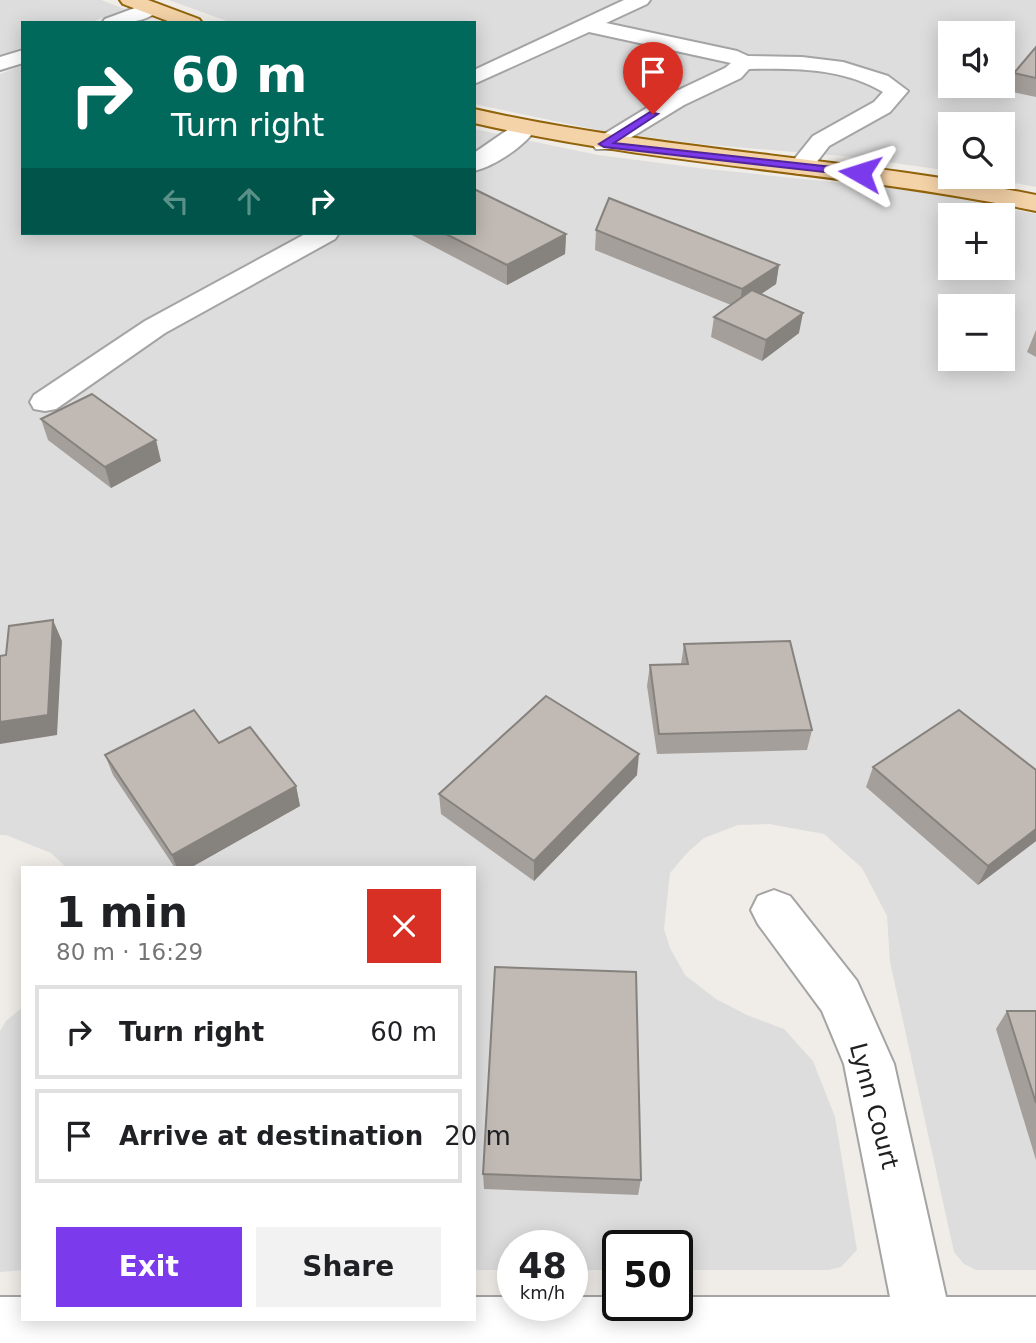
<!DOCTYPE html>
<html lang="en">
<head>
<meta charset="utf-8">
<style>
  body { margin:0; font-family:"DejaVu Sans",sans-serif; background:#f2f2f2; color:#202124; height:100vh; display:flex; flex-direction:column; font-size:26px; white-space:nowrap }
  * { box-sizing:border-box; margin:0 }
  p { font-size:23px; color:#757577 }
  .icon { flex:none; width:38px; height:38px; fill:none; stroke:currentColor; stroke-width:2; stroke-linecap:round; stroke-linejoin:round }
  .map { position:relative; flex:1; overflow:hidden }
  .drawer { position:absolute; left:21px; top:866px; width:455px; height:455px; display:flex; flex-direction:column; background:#fff; border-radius:0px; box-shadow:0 4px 18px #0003 }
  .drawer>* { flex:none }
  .hud { position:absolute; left:21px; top:21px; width:455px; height:214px; border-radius:0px; box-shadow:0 4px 18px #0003; background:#00695c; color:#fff; overflow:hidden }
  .buttons { position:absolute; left:938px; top:21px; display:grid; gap:14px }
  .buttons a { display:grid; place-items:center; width:77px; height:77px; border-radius:0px; background:#fff; box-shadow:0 4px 18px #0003; font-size:35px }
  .speed { position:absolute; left:497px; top:1230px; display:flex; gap:14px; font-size:35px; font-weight:700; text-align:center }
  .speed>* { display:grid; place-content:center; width:91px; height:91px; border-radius:50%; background:#fff; box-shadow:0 4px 18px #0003; line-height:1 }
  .speed small { font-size:18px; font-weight:400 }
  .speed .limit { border:4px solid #111; border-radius:10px; background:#fff; color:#111 }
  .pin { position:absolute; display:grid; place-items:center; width:60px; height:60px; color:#fff; margin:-72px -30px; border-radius:50% 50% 50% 0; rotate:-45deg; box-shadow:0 0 7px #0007 }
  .pin .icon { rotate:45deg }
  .me { position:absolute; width:77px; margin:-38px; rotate:276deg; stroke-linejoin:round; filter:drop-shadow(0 0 5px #0008) }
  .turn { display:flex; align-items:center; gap:24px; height:147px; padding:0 35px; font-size:32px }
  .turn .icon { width:91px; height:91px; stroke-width:2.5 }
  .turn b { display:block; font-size:49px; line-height:60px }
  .lanes { display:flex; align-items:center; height:66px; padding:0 35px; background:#0003; justify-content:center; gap:35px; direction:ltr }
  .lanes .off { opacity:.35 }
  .round { display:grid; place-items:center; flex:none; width:74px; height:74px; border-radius:0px; background:#f2f2f2 }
  .summary { display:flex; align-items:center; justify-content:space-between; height:119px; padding:0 35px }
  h1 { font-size:42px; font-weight:700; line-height:52px }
  .button { display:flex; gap:14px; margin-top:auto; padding:14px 35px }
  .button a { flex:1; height:80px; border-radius:0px; background:#7c3aed; color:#fff; font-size:28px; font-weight:700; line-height:80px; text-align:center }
  .button a+a { background:#f2f2f2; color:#202124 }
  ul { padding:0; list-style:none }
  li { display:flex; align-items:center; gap:21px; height:94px; margin:0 14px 10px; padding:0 21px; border:4px solid #e0e0e0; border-radius:0px }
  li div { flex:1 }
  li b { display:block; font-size:26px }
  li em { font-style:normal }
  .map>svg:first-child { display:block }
</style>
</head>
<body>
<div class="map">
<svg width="1036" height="1343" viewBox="0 0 1036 1343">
  <rect width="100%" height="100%" fill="#f0ede8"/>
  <!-- residential -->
  <path fill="#dedddd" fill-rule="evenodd" d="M0,0H101L125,9L89,23H23V47L0,56Z
    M169,0H1036V187L982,177H1003V124H950V171L853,157L700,144L602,131L474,104V23H232ZM950,33H1003V86H950Z
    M23,65V233H474V129L598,155L707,169L921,191L1036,214V1270H976L964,1264L954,1252L890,962L887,916L862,868L824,834L769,824L738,825L704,838L687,853L670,873L664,929L670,948L685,975L716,999L747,1015L784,1029L813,1061L835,1117L857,1250L841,1267L829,1270H677V1246H618V1270H572V1246H513V1270H474V868H67L51,853L6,835H0V74ZM950,215H1003V268H950ZM950,306H1003V359H950Z
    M23,1007V1270L0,1272V1031L6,1021Z"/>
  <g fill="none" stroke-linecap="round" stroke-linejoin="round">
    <!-- minor casing -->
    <g stroke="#a4a4a4" stroke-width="4">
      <path id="minor" d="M624,0H650L647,4L606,23L737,51L748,56L802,57L843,62L888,76L908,91L890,112L829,146L809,172L800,174L791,172L788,167L813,136L874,102L883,92C843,68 795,68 749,69L741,78L684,105L612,149H596L592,144L596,139L668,95L725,68L731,63L589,32L474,84V70Z
        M151,2L158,4L161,8C147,24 121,23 102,23L105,19Z
        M23,50V63L0,70V57Z
        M524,122L532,124L536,129C523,147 495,166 474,171V153L516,124Z
        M307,233H339L335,239L165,333L56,409L45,411L34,409L30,402L34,395L145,321Z
        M774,890L790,896L857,981L894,1064L946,1297H1036V1343H0V1297H23V1320H474V1297H513V1306H572V1297H618V1306H677V1297H890L844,1064L822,1011L758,924L751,910L758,896Z"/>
    </g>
    <!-- major casing -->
    <g stroke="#91640c" stroke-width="4">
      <path id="major" d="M120,0H148L199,19L202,23H173L123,4Z
        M474,109C660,151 850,157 1036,195V211C850,172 660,166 474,123Z"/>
    </g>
    <!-- minor -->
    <use href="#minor" fill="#fff" fill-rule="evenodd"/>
    <!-- major -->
    <use href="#major" fill="#f5d3a8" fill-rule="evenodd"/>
  </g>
  <!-- wall -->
  <path fill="#a59f9b" d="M1036,47V97L1008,91L1014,73Z
    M596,230L779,265L776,284L761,294L799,333L762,361L711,337L714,317L731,305L595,250Z
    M408,233L566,234L565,254L507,285Z
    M1036,330V357L1027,352Z
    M41,419L161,461L111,488L48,440Z
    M684,644L812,730L807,750L657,754L647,686L650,665L681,664Z
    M105,755L296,786L300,806L190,868H175L113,775Z
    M873,767L1036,841L978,885L866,787Z
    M637,775L534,881L441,814L439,794Z
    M1007,1011H1036V1160L996,1029Z
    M483,1174L641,1180L638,1195L484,1189Z"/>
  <!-- shaded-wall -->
  <path fill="#86827e" d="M566,234L565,254L507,285V265Z
    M779,265L776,284L739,309L742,289Z
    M803,313L799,333L762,361L766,340Z
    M156,440L161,461L111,488L105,467Z
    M53,620L62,641L57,735L0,744V722Z
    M639,754L637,775L534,881V861Z
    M296,786L300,806L190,868H177L172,855Z
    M1036,829V841L978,885L988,866Z"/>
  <!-- building -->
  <path fill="#c0b9b4" stroke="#86827e" stroke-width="2" d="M1036,47V78L1014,73Z
    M474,189L566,234L507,265L444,233H474Z
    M609,198L779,265L742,289L596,230Z
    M752,290L803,313L766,340L714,317Z
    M92,394L156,440L105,467L41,419Z
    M53,620L48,715L0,722V656L6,655L9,626Z
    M790,641L812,730L659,734L650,665L688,664L684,644Z
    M546,696L639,754L534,861L439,794Z
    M194,710L219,743L250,727L296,786L172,855L105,755Z
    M959,710L1036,770V829L988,866L873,767Z
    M495,967L636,972L641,1180L483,1174Z
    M1007,1011H1036V1103Z"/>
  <!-- route -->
  <path fill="#7c3aed" stroke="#51269a" stroke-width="2" d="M650,112L658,114L614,143L860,170L865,173L860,176L604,147L599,144Z"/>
  <g text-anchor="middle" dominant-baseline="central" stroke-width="6" stroke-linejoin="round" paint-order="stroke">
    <!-- near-street labels -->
    <g font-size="24" fill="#202020" stroke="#fff">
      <text transform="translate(874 1106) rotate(75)">Lynn Court</text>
    </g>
  </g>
</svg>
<div class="buttons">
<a><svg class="icon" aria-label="sound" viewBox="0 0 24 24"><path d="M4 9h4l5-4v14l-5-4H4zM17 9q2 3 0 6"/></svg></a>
<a><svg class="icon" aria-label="search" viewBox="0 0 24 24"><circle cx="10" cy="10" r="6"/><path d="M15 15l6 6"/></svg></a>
<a>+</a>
<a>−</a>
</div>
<div class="speed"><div>48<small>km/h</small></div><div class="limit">50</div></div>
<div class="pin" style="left:653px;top:114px;background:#d93025"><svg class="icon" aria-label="arrive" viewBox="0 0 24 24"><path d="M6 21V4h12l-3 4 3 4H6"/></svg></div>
<svg class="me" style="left:860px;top:173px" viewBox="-20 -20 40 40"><path d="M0-17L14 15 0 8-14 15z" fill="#7c3aed" stroke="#fff" stroke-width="4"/></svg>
<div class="hud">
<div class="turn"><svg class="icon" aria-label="right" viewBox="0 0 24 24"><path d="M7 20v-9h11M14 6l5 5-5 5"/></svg><div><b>60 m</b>Turn right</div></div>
<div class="lanes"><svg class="icon off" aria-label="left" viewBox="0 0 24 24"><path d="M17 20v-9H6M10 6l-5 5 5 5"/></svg><svg class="icon off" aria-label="ahead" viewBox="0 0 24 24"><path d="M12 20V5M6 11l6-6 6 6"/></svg><svg class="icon" aria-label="right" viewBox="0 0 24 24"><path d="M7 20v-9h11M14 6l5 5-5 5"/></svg></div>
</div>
<section class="drawer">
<div class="summary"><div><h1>1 min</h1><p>80 m · 16:29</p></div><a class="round" style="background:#d93025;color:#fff"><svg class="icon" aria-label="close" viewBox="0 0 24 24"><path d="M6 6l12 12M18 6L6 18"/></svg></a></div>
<ul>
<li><svg class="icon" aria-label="right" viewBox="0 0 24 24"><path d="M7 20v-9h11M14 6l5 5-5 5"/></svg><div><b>Turn right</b></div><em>60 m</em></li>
<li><svg class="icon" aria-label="arrive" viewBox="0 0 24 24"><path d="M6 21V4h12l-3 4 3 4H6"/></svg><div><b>Arrive at destination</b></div><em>20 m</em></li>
</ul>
<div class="button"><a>Exit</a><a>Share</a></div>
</section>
</div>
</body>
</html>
